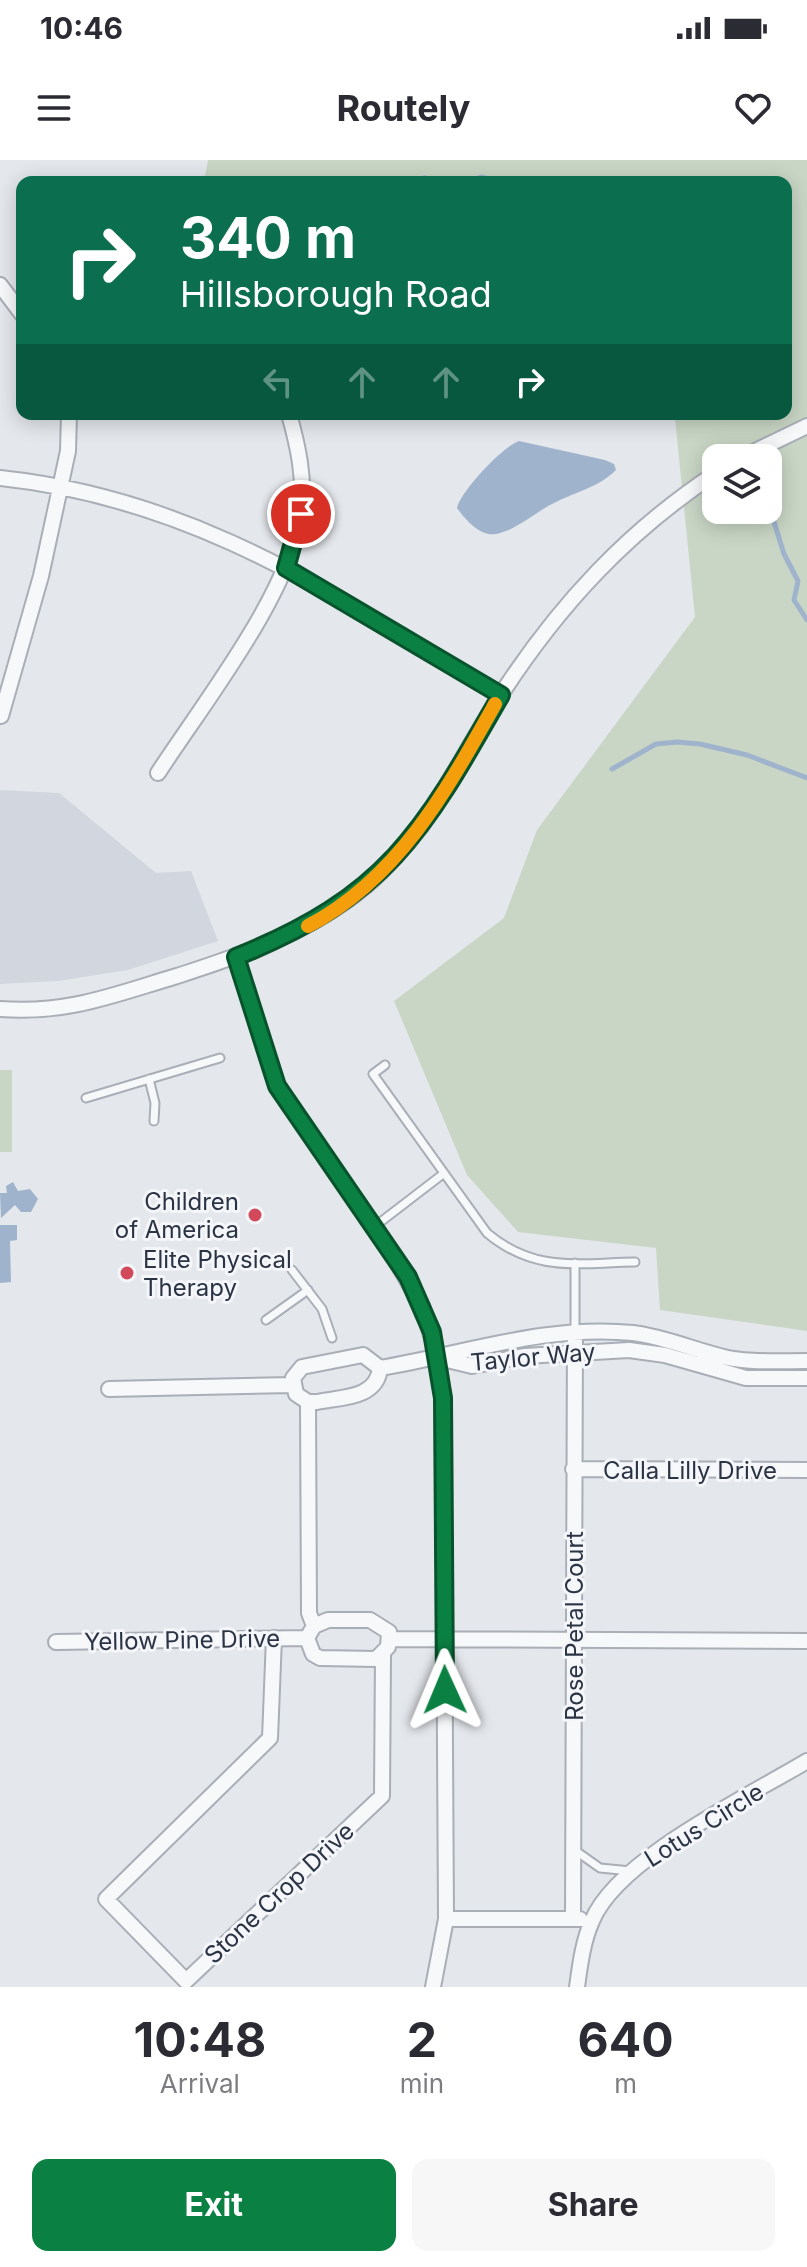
<!DOCTYPE html>
<html lang="en">
<head>
<meta charset="utf-8">
<style>
  body { margin:0; font-family:Inter,sans-serif; background:#f7f7f7; color:#2b2b33; height:100vh; display:flex; flex-direction:column; font-size:30px; white-space:nowrap }
  * { box-sizing:border-box; margin:0 }
  p { font-size:26px; color:#7c7c81 }
  .icon { flex:none; width:44px; height:44px; fill:none; stroke:currentColor; stroke-width:2; stroke-linecap:round; stroke-linejoin:round }
  .map { position:relative; height:1827px; overflow:hidden }
  .side { display:flex; flex-direction:column; background:#fff; flex:1 }
  .side>* { flex:none }
  .top-card { position:absolute; left:16px; top:16px; width:776px; height:244px; border-radius:16px; box-shadow:0 4px 20px #0003; background:#0b6e4f; color:#fff; overflow:hidden }
  .fabs { position:absolute; left:702px; top:284px; display:grid; gap:16px }
  .fabs a { display:grid; place-items:center; width:80px; height:80px; border-radius:16px; background:#fff; box-shadow:0 4px 20px #0003; font-size:40px }
  .pin { position:absolute; display:grid; place-items:center; width:68px; height:68px; color:#fff; margin:-34px; border:4px solid #fff; border-radius:50%; box-shadow:0 2px 8px #0007 }
  .me { position:absolute; width:88px; margin:-44px; rotate:359deg; stroke-linejoin:round; filter:drop-shadow(0 0 6px #0008) }
  .turn { display:flex; align-items:center; gap:28px; height:168px; padding:0 32px; font-size:36px }
  .turn .icon { width:104px; height:104px; stroke-width:2.5 }
  .turn b { display:block; font-size:56px; line-height:68px }
  .lanes { display:flex; align-items:center; height:76px; padding:0 32px; background:#0003; justify-content:center; gap:40px; direction:ltr }
  .lanes .off { opacity:.35 }
  .eta { display:flex; justify-content:space-evenly; align-items:center; height:136px; text-align:center }
  .eta b { font-size:48px; font-weight:700; line-height:56px }
  .button { display:flex; gap:16px; margin-top:auto; padding:16px 32px }
  .button a { flex:1; height:92px; border-radius:16px; background:#0b8043; color:#fff; font-size:32px; font-weight:700; line-height:92px; text-align:center }
  .button a+a { background:#f7f7f7; color:#2b2b33 }
  .status { display:flex; justify-content:space-between; align-items:center; height:56px; padding:0 40px; background:#fff; direction:ltr }
  .status svg { height:22px; fill:currentColor }
  header { display:flex; justify-content:space-between; align-items:center; height:104px; padding:0 32px; background:#fff; font-size:36px; font-weight:700 }
  .map>svg:first-child { display:block }
</style>
</head>
<body>
<div class="status"><b>10:46</b><svg viewBox="0 0 49 12"><path d="M0 12V9h3v3zM5 12V6h3v6zM10 12V3h3v9zM15 12V0h3v12zM26 1h20v11H26zM47 4h2v5h-2z"/></svg></div>
<header><svg class="icon" aria-label="menu" viewBox="0 0 24 24"><path d="M4 6h16M4 12h16M4 18h16"/></svg>Routely<svg class="icon" aria-label="heart" viewBox="0 0 24 24"><path d="M12 20l-8-8c-3-5 5-10 8-4 3-6 11-1 8 4z"/></svg></header>
<div class="map">
<svg width="807" height="1827" viewBox="0 0 807 1827">
  <rect width="100%" height="100%" fill="#e4e7ec"/>
  <!-- built -->
  <path fill="#d2d6de" d="M0,630L59,633L156,713L191,711L218,781L128,810L58,821L0,824Z"/>
  <!-- green -->
  <path fill="#c9d6c5" fill-rule="evenodd" d="M208,0H807V1171L660,1150L656,1088L518,1072L467,1015L394,841L504,758L537,670L695,457L675,258L664,254H786V22H204ZM716,298H768V350H716Z
    M0,910H12V992H0Z"/>
  <!-- water -->
  <path fill="#9fb4cc" d="M519,281L605,300L614,304L616,310C599,327 578,331 556,342C538,350 517,370 496,374C480,377 465,359 457,348C461,331 502,287 519,281Z
    M13,1022L18,1031L30,1029L38,1039L31,1052H21L15,1045L1,1058L0,1033H7L6,1026Z
    M0,1065H17V1080L10,1081L11,1122L0,1123Z"/>
  <g fill="none" stroke-linecap="round" stroke-linejoin="round">
    <!-- stream -->
    <path stroke="#9fb4cc" stroke-width="5" d="M403,22L425,18L441,22
      M467,22L481,17L503,22
      M770,349L784,394L798,421L794,440L807,460
      M612,609L656,584L677,582L700,584L747,595L807,618"/>
    <!-- lane casing -->
    <g stroke="#a9aeb7" stroke-width="11">
      <path id="lane" d="M385,905L373,914L487,1073C535,1113 577,1103 635,1102
        M149,919L155,943L154,961
        M86,938L220,898
        M374,1067L443,1014
        M292,1110L322,1149L332,1178
        M266,1160L308,1130
        M575,1173V1103
        M576,1691L600,1708L631,1711"/>
    </g>
    <!-- street casing -->
    <g stroke="#a9aeb7" stroke-width="18">
      <path id="street" d="M0,125L22,154
        M741,298L807,266
        M0,318C198,339 334,436 501,535
        M1,556L41,416L68,291L69,254
        M158,613C202,545 293,430 301,351C305,318 298,286 289,254
        M236,797L277,926L388,1087L422,1146L438,1198L443,1238L446,1759L433,1827
        M0,849C68,854 113,835 177,816C248,793 320,769 376,717C432,664 461,596 502,533C560,444 628,371 716,313
        M363,1195L380,1208C377,1239 341,1237 317,1242H308L296,1234L293,1218L302,1207Z
        M439,1198L472,1206L525,1196L629,1190L665,1195L746,1218H807
        M380,1208C464,1194 547,1164 633,1173C666,1177 696,1191 728,1198C753,1203 781,1201 807,1201
        M109,1229L293,1225
        M308,1242L309,1453L314,1466
        M573,1309L807,1310
        M328,1460H370L389,1472L388,1487L376,1499L320,1498L313,1494L307,1478L314,1466Z
        M274,1478L270,1578L106,1739L186,1821L382,1636L383,1495
        M391,1479L807,1481
        M56,1482L307,1478
        M446,1759H580
        M573,1759L575,1173
        M577,1827C580,1805 583,1781 592,1761C617,1699 749,1636 807,1601"/>
    </g>
    <!-- lane -->
    <use href="#lane" stroke="#f7f8fa" stroke-width="7"/>
    <!-- street -->
    <use href="#street" stroke="#f7f8fa" stroke-width="14"/>
  </g>
  <g fill="none" stroke-linecap="round" stroke-linejoin="round">
    <!-- route casing -->
    <g stroke="#07532c" stroke-width="20">
      <path id="route" d="M301,354L286,408L501,535C423,672 388,736 236,797L277,926L408,1117L432,1172L443,1238L445,1530"/>
    </g>
    <!-- route -->
    <use href="#route" stroke="#0b8043" stroke-width="14"/>
    <!-- slow -->
    <path stroke="#f59e0b" stroke-width="14" d="M308,766C399,718 447,630 495,544"/>
  </g>
  <!-- markers -->
  <g fill="#d1495b" stroke="#f4f6f9" stroke-width="3">
    <circle cx="255" cy="1055" r="8"/>
    <circle cx="127" cy="1113" r="8"/>
  </g>
  <g text-anchor="middle" dominant-baseline="central" stroke-width="6" stroke-linejoin="round" paint-order="stroke">
    <!-- poi labels -->
    <g font-size="24" fill="#2b3445" stroke="#f4f6f9" text-anchor="end">
      <text x="239" y="1041">Children<tspan x="239" dy="28">of America</tspan></text>
      <text x="143" y="1099" text-anchor="start">Elite Physical<tspan x="143" dy="28">Therapy</tspan></text>
    </g>
    <!-- street labels -->
    <g font-size="24" fill="#2b3445" stroke="#f4f6f9">
      <text transform="translate(533 1197) rotate(-5)">Taylor Way</text>
      <text x="690" y="1310">Calla Lilly Drive</text>
      <text transform="translate(574 1466) rotate(-90)">Rose Petal Court</text>
      <text transform="translate(182 1480) rotate(-1)">Yellow Pine Drive</text>
      <text transform="translate(704 1665) rotate(-32)">Lotus Circle</text>
      <text transform="translate(279 1733) rotate(-43)">Stone Crop Drive</text>
    </g>
  </g>
</svg>
<div class="fabs">
<a><svg class="icon" aria-label="layers" viewBox="0 0 24 24"><path d="M12 4l9 5-9 5-9-5zM3 14l9 5 9-5"/></svg></a>
</div>
<div class="pin" style="left:301px;top:354px;background:#d93025"><svg class="icon" aria-label="arrive" viewBox="0 0 24 24"><path d="M6 21V4h12l-3 4 3 4H6"/></svg></div>
<svg class="me" style="left:445px;top:1530px" viewBox="-20 -20 40 40"><path d="M0-17L14 15 0 8-14 15z" fill="#0b8043" stroke="#fff" stroke-width="4"/></svg>
<div class="top-card">
<div class="turn"><svg class="icon" aria-label="right" viewBox="0 0 24 24"><path d="M7 20v-9h11M14 6l5 5-5 5"/></svg><div><b>340 m</b>Hillsborough Road</div></div>
<div class="lanes"><svg class="icon off" aria-label="left" viewBox="0 0 24 24"><path d="M17 20v-9H6M10 6l-5 5 5 5"/></svg><svg class="icon off" aria-label="ahead" viewBox="0 0 24 24"><path d="M12 20V5M6 11l6-6 6 6"/></svg><svg class="icon off" aria-label="ahead" viewBox="0 0 24 24"><path d="M12 20V5M6 11l6-6 6 6"/></svg><svg class="icon" aria-label="right" viewBox="0 0 24 24"><path d="M7 20v-9h11M14 6l5 5-5 5"/></svg></div>
</div>
</div>
<section class="side">
<div class="eta">
<div><b>10:48</b><p>Arrival</p></div>
<div><b>2</b><p>min</p></div>
<div><b>640</b><p>m</p></div>
</div>
<div class="button"><a>Exit</a><a>Share</a></div>
</section>
</body>
</html>
